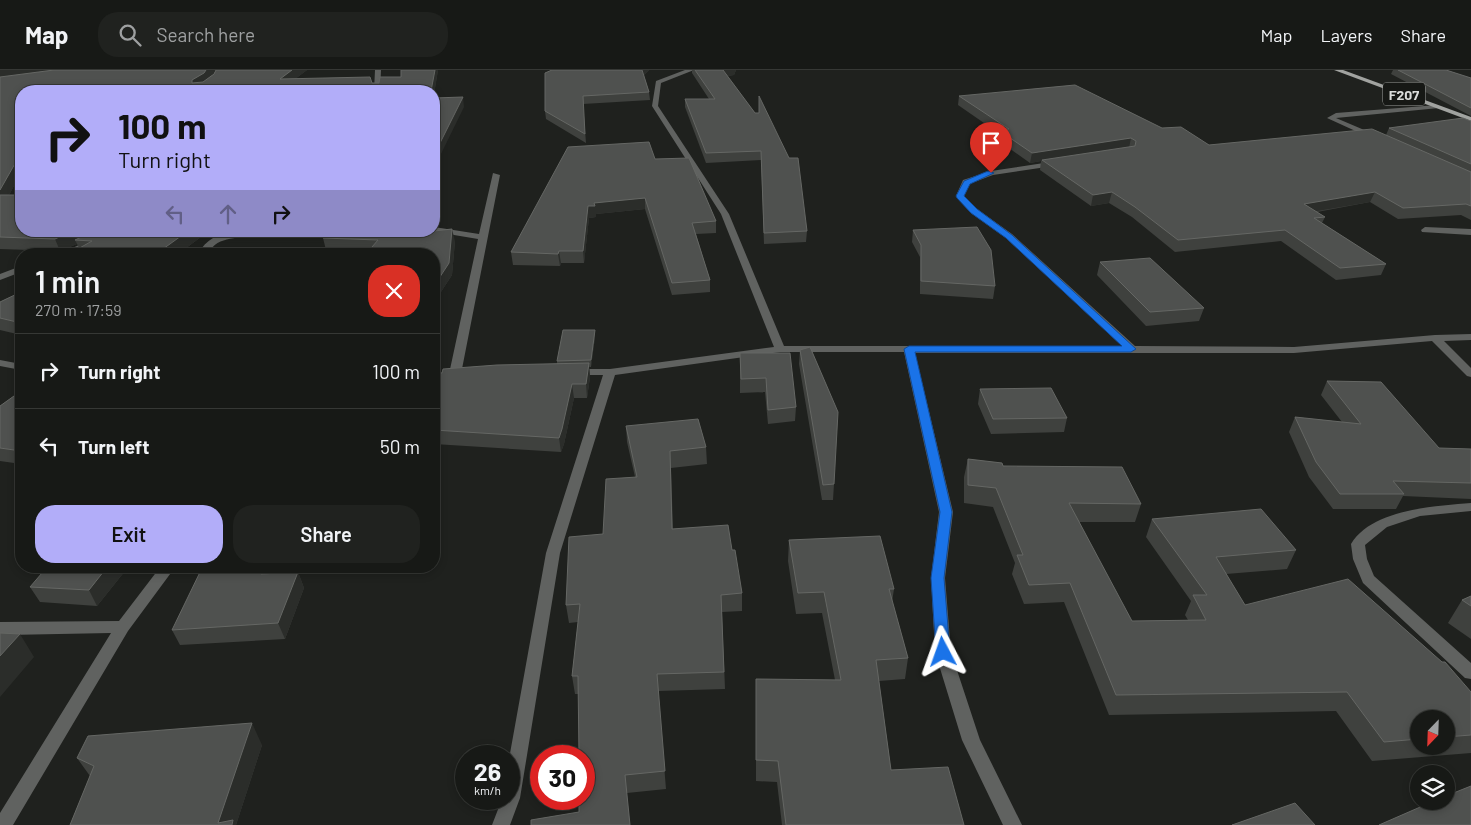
<!DOCTYPE html>
<html lang="en">
<head>
<meta charset="utf-8">
<style>
  body { margin:0; font-family:Barlow,sans-serif; background:#20221f; color:#f1f3f6; height:100vh; display:flex; flex-direction:column; font-size:19px; white-space:nowrap }
  * { box-sizing:border-box; margin:0 }
  p { font-size:16px; color:#9ea0a1 }
  .icon { flex:none; width:28px; height:28px; fill:none; stroke:currentColor; stroke-width:2; stroke-linecap:round; stroke-linejoin:round }
  .map { position:relative; flex:1; overflow:hidden }
  .details { position:absolute; left:15px; top:178px; width:425px; height:325px; display:flex; flex-direction:column; background:#171916; border-radius:20px; box-shadow:0 2px 8px #0003,0 0 0 1px #363835 }
  .details>* { flex:none }
  .hud { position:absolute; left:15px; top:15px; width:425px; height:152px; border-radius:20px; box-shadow:0 2px 8px #0003,0 0 0 1px #363835; background:#b2adf9; color:#111; overflow:hidden }
  .needle { width:32px; rotate:203deg }
  .buttons { position:absolute; left:1410px; top:640px; display:grid; gap:10px }
  .buttons a { display:grid; place-items:center; width:45px; height:45px; border-radius:50%; background:#171916; box-shadow:0 2px 8px #0003,0 0 0 1px #363835; font-size:25px }
  .speed { position:absolute; left:455px; top:675px; display:flex; gap:10px; font-size:25px; font-weight:700; text-align:center }
  .speed>* { display:grid; place-content:center; width:65px; height:65px; border-radius:50%; background:#171916; box-shadow:0 2px 8px #0003,0 0 0 1px #363835; line-height:1 }
  .speed small { font-size:12px; font-weight:400 }
  .speed .limit { border:8px solid #d22; background:#fff; color:#111 }
  .pin { position:absolute; display:grid; place-items:center; width:42px; height:42px; color:#fff; margin:-51px -21px; border-radius:50% 50% 50% 0; rotate:-45deg; box-shadow:0 0 5px #0007 }
  .pin .icon { rotate:45deg }
  .me { position:absolute; width:55px; margin:-28px; rotate:356deg; stroke-linejoin:round; filter:drop-shadow(0 0 4px #0008) }
  .turn { display:flex; align-items:center; gap:18px; height:105px; padding:0 20px; font-size:22px }
  .turn .icon { width:65px; height:65px; stroke-width:2.5 }
  .turn b { display:block; font-size:35px; line-height:42px }
  .lanes { display:flex; align-items:center; height:48px; padding:0 20px; background:#0003; justify-content:center; gap:25px; direction:ltr }
  .lanes .off { opacity:.35 }
  .round { display:grid; place-items:center; flex:none; width:52px; height:52px; border-radius:20px; background:#20221f }
  .headline { display:flex; align-items:center; justify-content:space-between; height:85px; padding:0 20px }
  h1 { font-size:30px; font-weight:600; line-height:38px }
  .action { display:flex; gap:10px; margin-top:auto; padding:10px 20px }
  .action a { flex:1; height:58px; border-radius:20px; background:#b2adf9; color:#111; font-size:20px; font-weight:600; line-height:58px; text-align:center }
  .action a+a { background:#20221f; color:#f1f3f6 }
  ul { padding:0; list-style:none }
  li { display:flex; align-items:center; gap:15px; height:75px; padding:0 20px; border-top:1px solid #363835 }
  li div { flex:1 }
  li b { display:block; font-size:19px }
  li em { font-style:normal }
  header { display:flex; align-items:center; gap:30px; box-sizing:border-box; height:70px; padding:0 25px; background:#171916; border-bottom:1px solid #363835 }
  header strong { font-size:24px }
  nav { display:flex; gap:28px; margin-inline-start:auto; font-size:18px }
  .search { width:350px; height:45px; background:#20221f; display:flex; align-items:center; gap:12px; box-sizing:border-box; padding:0 18px; border-radius:20px; color:#9ea0a1; font-size:19px }
  .map>svg:first-child { display:block }
</style>
</head>
<body>
<header>
<strong>Map</strong>
<div class="search"><svg class="icon" aria-label="search" viewBox="0 0 24 24"><circle cx="10" cy="10" r="6"/><path d="M15 15l6 6"/></svg>Search here</div>
<nav><a>Map</a><a>Layers</a><a>Share</a></nav>
</header>
<div class="map">
<svg width="1471" height="755" viewBox="0 0 1471 755">
  <rect width="100%" height="100%" fill="#1f211e"/>
  <g fill="none" stroke-linecap="round" stroke-linejoin="round">
    <!-- street -->
    <path fill="#606260" fill-rule="evenodd" d="M375,0H381L380,21H374Z
      M685,0H694L661,13L658,36L729,144L784,276H1122L1006,168L971,143L956,126L963,110L991,101L1057,91L1061,93L1060,95L993,105L969,114L964,126L977,139L1012,164L1135,276L1294,277L1435,265L1471,264V270L1444,271L1471,298V307L1467,306L1432,271L1294,283H915L953,442L945,508L951,582L980,670L1022,755H1003L962,670L935,582L931,508L939,442L904,282H780L615,305L560,483L520,728L510,755H492L502,729H509V689L546,483L603,305H573L567,302L573,299H610L774,277L721,144L652,36L656,11Z
      M1437,35L1439,36V38L1336,48L1376,65V69H1373L1327,48L1336,43Z
      M493,103L500,105L461,304L455,307L449,304L478,169L430,161H434V157L479,164Z
      M1425,157L1471,159V165L1422,162L1421,160Z
      M101,161H112C98,175 78,184 59,184L79,175Z
      M234,161H256C241,172 218,163 208,184H198C206,169 218,164 234,161Z
      M21,196V202L0,210V204Z
      M0,290L21,294V300L0,296Z
      M1471,433V441L1420,446L1387,457L1365,475L1367,489L1374,506L1471,593V609L1465,608L1363,513L1353,489L1351,474C1372,439 1435,436 1471,433Z
      M161,496H176L128,561L13,755H0V743L111,563L7,565L0,564V552L119,551Z"/>
    <!-- primary -->
    <path fill="#a1a3a0" fill-rule="evenodd" d="M1334,0H1343L1471,47V51Z"/>
  </g>
  <!-- wall -->
  <path fill="#3f413e" fill-rule="evenodd" d="M0,0H215L211,6L214,4L216,0H307L295,9L372,13H379L401,7L438,0L434,24V21H21V103L9,125L21,161H209L178,184H69L79,178L77,174L60,181L0,179Z
    M552,0H649L644,5L649,22L650,30L583,34L586,73L546,49L545,41Z
    M692,0H736L734,5L727,6L755,43H759V26L807,161L806,172L764,174L761,90L706,93L685,37V29H709L692,3Z
    M1393,0H1446L1471,8V46L1391,4Z
    M959,26L1162,58L1209,75L1386,65L1389,58L1471,51V150L1461,145L1398,149L1370,132L1317,142L1325,147L1322,153L1386,194L1381,205L1336,210L1281,171L1175,182L1132,147L1109,133L1091,136L1040,100L1041,91L1030,93L996,69L997,62L958,35Z
    M655,89L716,151V163L696,164L710,210V222L672,225L645,139L596,144V147L589,148L584,193H561L560,196L513,195L511,182Z
    M913,160L995,216L993,229L920,224V187L912,172Z
    M323,168L455,171L452,205L435,231H434V184L326,180Z
    M1100,192L1204,238L1199,251L1146,256L1097,205Z
    M21,222V265L0,260V232Z
    M595,260V267L591,297H589L590,307L587,328H574L564,374L561,382L434,374V302L442,303L557,294V291Z
    M800,280L834,414L833,430H822L799,294Z
    M740,283L796,337L795,351L768,354L765,322L740,323Z
    M1327,311L1439,378L1471,379V429L1403,426L1396,439H1333L1309,407L1289,362L1295,347L1342,352L1321,325Z
    M980,319L1067,348L1064,362L991,364L978,334Z
    M21,321V394L0,391V336Z
    M626,356L706,377L707,394L671,398L673,459L732,480L742,523V541L722,542L725,619L658,621L666,719L627,723L579,742V624H575L572,606L578,552L569,553L566,535L603,464L635,407L627,372Z
    M968,389L1003,396L1141,434L1135,452H1079L1132,551L1188,550L1185,545L1191,531L1146,467L1152,449L1296,480L1287,499L1226,504L1245,535L1471,622V683L1372,691L1336,641L1109,645L1064,532L1024,534L1012,504L1015,493L993,437L964,433V407ZM1419,649H1446V676H1419Z
    M789,470L894,519L892,532L908,588L905,609L879,611L891,700L964,755H782L777,712L756,711V609L835,610L822,543L796,544L788,491Z
    M129,496L97,536L40,532L30,517Z
    M284,496L279,503L298,502L304,518L285,569L180,575L172,560Z
    M1471,526V569L1448,553L1462,530Z
    M262,675L236,755H70L90,706L77,688Z"/>
  <!-- shaded-wall -->
  <path fill="#2b2d2a" d="M0,0H78L0,10Z
    M206,0H215L207,13H192V10Z
    M292,0H307L282,19L280,9Z
    M435,0H438L434,24V21H431Z
    M642,0H649L642,7Z
    M722,0H736L734,5L722,7Z
    M463,27L464,37L439,88L441,99L434,113V85Z
    M1131,68L1129,78L1042,90L1041,91L1030,93L1032,83Z
    M21,83V103L3,136L0,131V120Z
    M438,105L440,116L434,132V116Z
    M1112,122L1109,133L1091,136L1093,125Z
    M1375,122L1370,132L1300,144L1304,134Z
    M645,128V139L596,144V147L589,148L584,193L583,181L588,136L594,133Z
    M452,159L455,171L452,205L435,231L434,226V216Z
    M73,161H97L75,170L77,174L60,181L55,169Z
    M188,161H209L178,184H156Z
    M559,181L561,193L560,196L558,184Z
    M595,260V267L591,297V290Z
    M589,293L590,307L587,328L586,314Z
    M572,314L574,328L564,374L561,382L559,368Z
    M108,496H129L97,536L89,520Z
    M267,496H284L267,520L261,504Z
    M298,502L304,518L285,569L278,553Z
    M20,564L34,587L0,627V586Z
    M252,653L262,675L236,755H219L218,753Z"/>
  <!-- building -->
  <path fill="#4f514f" stroke="#656764" d="M54,0H206L204,3L192,10V13L203,12L214,4L216,0H292L280,9L370,7L372,13H379L380,7H401V0H435L431,21H21V83L0,120V7Z
    M552,0H642L649,22L583,26L585,64L545,41V3Z
    M695,0H723L755,43H759V26L789,88H798L807,161L764,163L761,81L706,83L685,29H715Z
    M1398,0H1446L1471,8V38Z
    M1075,15L1162,58L1181,57L1209,75L1372,59L1471,102V136L1466,134L1403,138L1375,122L1304,134L1325,147L1314,148L1386,194L1340,198L1285,160L1178,170L1135,137L1112,122L1093,125L1042,90L1135,76L1136,71L1131,68L1032,83L997,59H1009L959,26Z
    M463,27L434,85V28Z
    M1463,48L1471,51V94L1389,58Z
    M649,72L655,89L689,88L716,151L692,153L710,210L672,213L645,128L594,133L595,136H588L583,181H559L558,184L511,182L568,77Z
    M434,88H439L434,98Z
    M434,105H438L434,116Z
    M0,125H21V161H73L55,169L0,167Z
    M977,157L991,180L995,216L921,211V175L913,160Z
    M452,159L449,193L434,216V184H366L378,170L323,168L330,161H414L413,162L434,161Z
    M94,161H188L156,184H69L92,171L75,170Z
    M1150,188L1204,238L1150,242L1100,192Z
    M21,222V253L0,248V232Z
    M563,260H595L591,290L557,291Z
    M810,277L838,342L834,414L823,415L800,280Z
    M740,283H790L796,337L768,340L766,308L741,309Z
    M589,293L586,314H572L562,359L559,368L434,360V302L442,303L443,299L497,295Z
    M1327,311L1381,312L1439,378L1471,379V413L1393,411L1404,424H1340L1316,392L1295,347L1361,354Z
    M1051,318L1067,348L993,349L980,319Z
    M21,321V381L0,378V336Z
    M698,349L706,377L670,381L672,459L728,455L732,480H735L742,523L721,525L724,602L657,604L665,701L625,705L630,755H531V750L579,742V729H584V686H579L578,606H572L580,534L566,535L569,467L603,464L606,409L637,407L626,356Z
    M968,389L1002,393L1003,396L1122,397L1141,434L1069,433L1132,551L1206,550L1193,525H1207L1152,449L1261,439L1296,480L1216,487L1245,535L1348,509L1442,592H1445L1471,622V665L1446,667V649H1419V669L1384,672L1347,622L1116,625L1070,513L1029,515L1017,485H1023L996,418L968,415Z
    M880,466L894,519H889L908,588L876,590L891,700L948,697L964,755H786L778,691L756,690V609L841,610L824,522L798,523L789,470Z
    M48,496H108L89,520L30,517Z
    M203,496H267L261,504L298,502L278,553L172,560Z
    M1471,526V536L1462,530Z
    M0,563L20,564L0,586Z
    M252,653L218,753L233,750L232,755H70L94,696L77,688L88,666Z
    M1471,716V755H1379L1434,731H1446V726Z
    M1295,733L1315,755H1232Z"/>
  <!-- route -->
  <path fill="#1a73e8" stroke="#114b97" d="M988,101L994,103L970,114L964,126L977,139L1012,165L1136,279L1131,282H915L952,442L944,508L950,582L948,586L943,588L938,586L936,582L931,508L940,442L904,279L909,276H1122L1006,168L971,143L957,128L956,126L964,111Z"/>
  <g text-anchor="middle" dominant-baseline="central" stroke-width="4" stroke-linejoin="round" paint-order="stroke">
    <!-- shield labels -->
    <rect fill="#161815" stroke="#9fa19f" stroke-width="1" x="1383" y="12.5" width="42" height="23" rx="4"/>
    <g font-size="14" font-weight="bold" fill="#dadcda">
      <text x="1404" y="24">F207</text>
    </g>
  </g>
</svg>
<div class="buttons">
<a><svg class="needle" viewBox="-14 -14 28 28"><path d="M0-13l5 13h-10z" fill="#e53935"/><path d="M0 13l5-13h-10z" fill="#9ea0a1"/></svg></a>
<a><svg class="icon" aria-label="layers" viewBox="0 0 24 24"><path d="M12 4l9 5-9 5-9-5zM3 14l9 5 9-5"/></svg></a>
</div>
<div class="speed"><div>26<small>km/h</small></div><div class="limit">30</div></div>
<div class="pin" style="left:991px;top:103px;background:#d93025"><svg class="icon" aria-label="arrive" viewBox="0 0 24 24"><path d="M6 21V4h12l-3 4 3 4H6"/></svg></div>
<svg class="me" style="left:943px;top:582px" viewBox="-20 -20 40 40"><path d="M0-17L14 15 0 8-14 15z" fill="#1a73e8" stroke="#fff" stroke-width="4"/></svg>
<div class="hud">
<div class="turn"><svg class="icon" aria-label="right" viewBox="0 0 24 24"><path d="M7 20v-9h11M14 6l5 5-5 5"/></svg><div><b>100 m</b>Turn right</div></div>
<div class="lanes"><svg class="icon off" aria-label="left" viewBox="0 0 24 24"><path d="M17 20v-9H6M10 6l-5 5 5 5"/></svg><svg class="icon off" aria-label="ahead" viewBox="0 0 24 24"><path d="M12 20V5M6 11l6-6 6 6"/></svg><svg class="icon" aria-label="right" viewBox="0 0 24 24"><path d="M7 20v-9h11M14 6l5 5-5 5"/></svg></div>
</div>
<section class="details">
<div class="headline"><div><h1>1 min</h1><p>270 m · 17:59</p></div><a class="round" style="background:#d93025;color:#fff"><svg class="icon" aria-label="close" viewBox="0 0 24 24"><path d="M6 6l12 12M18 6L6 18"/></svg></a></div>
<ul>
<li><svg class="icon" aria-label="right" viewBox="0 0 24 24"><path d="M7 20v-9h11M14 6l5 5-5 5"/></svg><div><b>Turn right</b></div><em>100 m</em></li>
<li><svg class="icon" aria-label="left" viewBox="0 0 24 24"><path d="M17 20v-9H6M10 6l-5 5 5 5"/></svg><div><b>Turn left</b></div><em>50 m</em></li>
</ul>
<div class="action"><a>Exit</a><a>Share</a></div>
</section>
</div>
</body>
</html>
